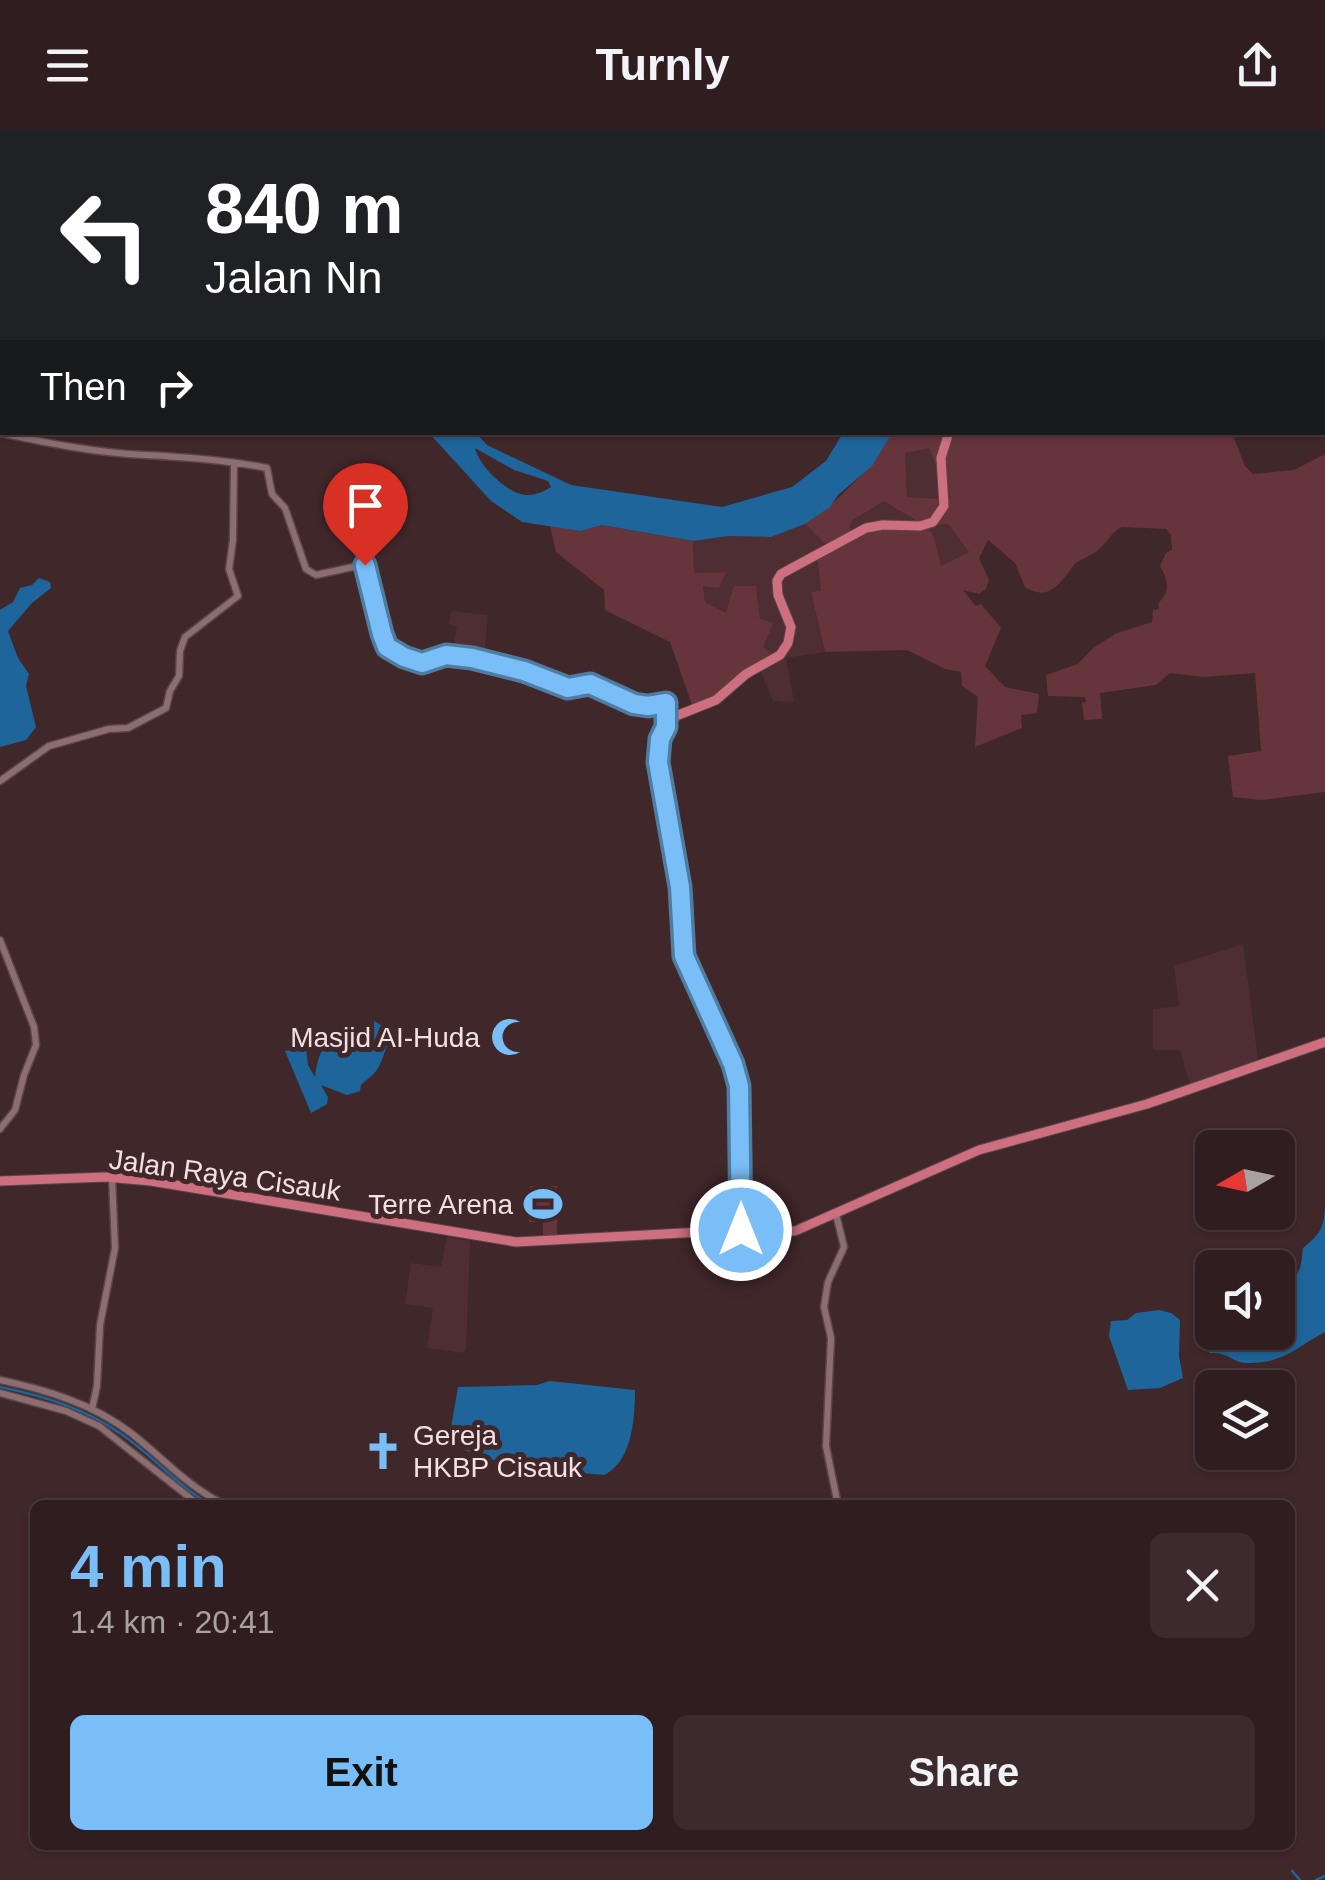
<!DOCTYPE html>
<html lang="en">
<head>
<meta charset="utf-8">
<style>
  body { margin:0; font-family:Arial,sans-serif; background:#3c2a2d; color:#f1f3f6; height:100vh; display:flex; flex-direction:column; font-size:38px; white-space:nowrap }
  * { box-sizing:border-box; margin:0 }
  p { font-size:32px; color:#a8a2a5 }
  .icon { flex:none; width:55px; height:55px; fill:none; stroke:currentColor; stroke-width:2; stroke-linecap:round; stroke-linejoin:round }
  .map { position:relative; flex:1; overflow:hidden }
  .drawer { position:absolute; left:30px; top:1370px; width:1265px; height:350px; display:flex; flex-direction:column; background:#301d20; border-radius:15px; box-shadow:0 2px 8px #0004,0 0 0 2px #4b3b3e }
  .drawer>* { flex:none }
  .banner { position:absolute; left:0px; top:0px; width:1325px; height:305px; box-shadow:0 2px 8px #0004,0 0 0 2px #4b3b3e; background:#202124; color:#fff; overflow:hidden }
  .needle { width:65px; rotate:261deg }
  .fabs { position:absolute; left:1195px; top:1000px; display:grid; gap:20px }
  .fabs a { display:grid; place-items:center; width:100px; height:100px; border-radius:15px; background:#301d20; box-shadow:0 2px 8px #0004,0 0 0 2px #4b3b3e; font-size:50px }
  .pin { position:absolute; display:grid; place-items:center; width:85px; height:85px; color:#fff; margin:-102px -42px; border-radius:50% 50% 50% 0; rotate:-45deg; box-shadow:0 0 10px #0007 }
  .pin .icon { rotate:45deg }
  .me { position:absolute; width:110px; margin:-55px; rotate:0deg; stroke-linejoin:round; filter:drop-shadow(0 0 8px #0008) }
  .turn { display:flex; align-items:center; gap:35px; height:210px; padding:0 40px; font-size:45px }
  .turn .icon { width:130px; height:130px; stroke-width:2.5 }
  .turn b { display:block; font-size:70px; line-height:85px }
  .then { display:flex; align-items:center; height:95px; padding:0 40px; background:#0003; gap:20px; font-size:38px }
  .round { display:grid; place-items:center; flex:none; width:105px; height:105px; border-radius:15px; background:#3c2a2d }
  .headline { display:flex; align-items:center; justify-content:space-between; height:170px; padding:0 40px }
  h1 { font-size:60px; font-weight:800; line-height:75px; color:#7abef8 }
  .primary-button { display:flex; gap:20px; margin-top:auto; padding:20px 40px }
  .primary-button a { flex:1; height:115px; border-radius:15px; background:#7abef8; color:#111; font-size:40px; font-weight:800; line-height:115px; text-align:center }
  .primary-button a+a { background:#3c2a2d; color:#f1f3f6 }
  header { display:flex; justify-content:space-between; align-items:center; height:130px; padding:0 40px; background:#301d20; font-size:45px; font-weight:800 }
  .map>svg:first-child { display:block }
</style>
</head>
<body>
<header><svg class="icon" aria-label="menu" viewBox="0 0 24 24"><path d="M4 6h16M4 12h16M4 18h16"/></svg>Turnly<svg class="icon" aria-label="share" viewBox="0 0 24 24"><path d="M12 15V3M7 8l5-5 5 5M5 13v7h14v-7"/></svg></header>
<div class="map">
<svg width="1325" height="1750" viewBox="0 0 1325 1750">
  <rect width="100%" height="100%" fill="#40272a"/>
  <!-- built -->
  <path fill="#4f2e33" d="M929,317L950,369L907,367L905,323Z
    M884,370L926,396L948,394L969,422L941,436L934,408H849L851,391Z
    M805,394L829,416L817,423L822,462L811,463L825,522L786,528L794,572L773,571L759,537L763,517L756,456L726,484L705,472L703,456L725,442L694,443L693,411L729,406L771,407Z
    M451,481L488,485L484,528L452,524L457,496L449,494Z
    M1243,814L1258,930L1190,955L1180,920H1153V879L1179,876L1174,836Z
    M447,1107L470,1111L466,1219L463,1223L427,1218L433,1178L405,1174L411,1133L441,1137Z"/>
  <!-- green -->
  <path fill="#66343b" fill-rule="evenodd" d="M1204,0H1325V177L1322,2H1199Z
    M892,303H1232L1245,336L1253,344L1294,340L1325,324V662L1261,670L1233,667L1228,626L1261,621L1255,543L1203,547L1170,543L1156,555L1100,563L1102,589L1084,590L1082,573L1086,572L1085,567L1048,566L1046,545L1078,534L1093,518L1117,503L1152,492L1153,480L1159,479L1158,473C1171,463 1168,449 1160,436L1166,423L1172,420L1171,405L1166,399L1121,397C1111,403 1107,413 1098,420C1090,427 1077,429 1071,439C1058,456 1048,471 1025,457L1015,433L988,410L979,428L989,450L986,459L979,464L963,460L976,476L981,474L1001,498L985,536L1005,557L1039,564L1037,583L1021,585L1022,598L975,617L978,567L962,556L961,542L945,539L907,520L825,522L811,462L821,461L817,423L828,416L805,394C838,372 872,338 892,303ZM929,318L950,368L949,369L907,367L905,323ZM884,371L924,395L892,396L849,407L851,391ZM948,394L969,422L941,436L934,407L927,396Z
    M602,395L693,411L694,443L726,442L719,458L703,456L705,472L726,483L734,456H756L760,489L773,493L763,517L778,529L713,567L692,575L670,512L605,480L604,460L556,422L550,396L581,401Z
    M530,1056H557V1108H543V1092H529Z"/>
  <!-- water -->
  <path fill="#1d659a" fill-rule="evenodd" d="M429,303H476L487,315L571,355L722,377L792,357L826,331L843,303H892L872,336L838,365L830,377L805,394L771,407L729,406L693,411L602,395L581,401L522,392L491,371ZM475,318L514,340L548,351L551,357C545,361 536,365 528,365C508,365 479,336 475,318Z
    M39,448L50,452L51,458L32,473L8,501L18,528L29,544L26,556L36,597L26,610L0,617V480L13,472L20,458L32,455Z
    M374,891C394,902 392,901 385,921C378,942 377,941 361,955L360,961L347,965L321,955L328,967L327,974L311,983L285,921L306,917L308,935L315,947C318,921 327,903 354,893L366,907L374,900Z
    M1325,1076V1202C1295,1218 1283,1234 1246,1233C1231,1232 1230,1222 1209,1223L1208,1197L1212,1187V1202H1278V1157C1300,1143 1300,1146 1303,1118C1320,1104 1324,1099 1325,1076Z
    M1159,1180L1171,1183L1180,1190L1179,1226L1183,1248L1160,1258L1128,1260L1109,1206L1111,1191L1127,1190L1136,1183Z
    M550,1251L635,1260C635,1289 632,1332 604,1345C563,1341 475,1336 449,1309L458,1257L537,1255Z"/>
  <g fill="none" stroke-linecap="round" stroke-linejoin="round">
    <!-- stream -->
    <path stroke="#1d659a" stroke-width="2.5" d="M0,1257C44,1266 87,1279 124,1306C155,1328 178,1356 211,1375
      M1175,1715L1189,1716
      M1292,1741L1300,1750
      M1316,1750L1325,1746"/>
    <!-- minor casing -->
    <g stroke="#5b4549" stroke-width="9">
      <path id="minor" d="M0,303C47,313 97,323 145,325C186,327 226,330 267,338L272,364L285,378L306,439L316,445L362,435L367,438C382,484 366,517 422,533L447,525L472,528L524,541L568,558L590,554L634,574L658,576L666,573V596
        M0,651L49,616L109,599L128,598L166,578L170,561L179,546L180,521L185,507L238,466L229,439L233,410L234,333
        M0,810L34,897L36,915L24,945L15,980L0,999
        M836,1084L844,1117L828,1152L824,1177L831,1208L826,1316L838,1375
        M0,1250C47,1260 93,1274 131,1303C163,1328 188,1357 225,1375
        M0,1263L66,1281L99,1296L199,1375
        M92,1279L97,1256L100,1195L115,1118L112,1047"/>
    </g>
    <!-- major casing -->
    <g stroke="#5b4549" stroke-width="11">
      <path id="major" d="M1129,0L1132,2
        M0,1051L106,1047L151,1051L516,1112L738,1100L795,1101L979,1020L1147,974L1325,912
        M741,1100L739,956L733,934L684,826L680,757L662,662L659,614L662,604L676,586L716,570L746,544L780,525L788,513L791,497L778,465L777,451L781,444L866,398L883,395L920,396L933,392L944,376L941,328L949,302"/>
    </g>
    <!-- minor -->
    <use href="#minor" stroke="#8c6e71" stroke-width="6"/>
    <!-- major -->
    <use href="#major" stroke="#cd6f7f" stroke-width="9"/>
  </g>
  <g fill="none" stroke-linecap="round" stroke-linejoin="round">
    <!-- route casing -->
    <g stroke="#4f7ca1" stroke-width="25">
      <path id="route" d="M365,435L382,504L387,517L404,527L422,533L446,525L472,528L524,541L568,558L590,554L634,574L648,576L666,573V597L660,609L658,632L680,757L684,826L733,934L739,956L741,1100"/>
    </g>
    <!-- route -->
    <use href="#route" stroke="#7abef8" stroke-width="18"/>
  </g>
  <!-- icons -->
  <defs>
    <g id="mosque-bare" transform="scale(3)"><path d="M3.5-4.9A6 6 0 1 0 3.5 4.9A5 5 0 1 1 3.5-4.9Z" fill="#7abef8" stroke="#40272a" stroke-width="2.5" paint-order="stroke"/></g>
    <g id="stadium-bare" transform="scale(3)"><path d="M0-5a6.5 5 0 1 0 0 10a6.5 5 0 1 0 0-10ZM-3.5-1.8h7v3.6h-7Z" fill="#7abef8" stroke="#40272a" stroke-width="2.5" paint-order="stroke"/></g>
    <g id="church-bare" transform="scale(3)"><path d="M-1.2-6h2.4v3.5h3.3v2.4h-3.3V6h-2.4V-.1h-3.3v-2.4h3.3Z" fill="#7abef8" stroke="#40272a" stroke-width="2.5" paint-order="stroke"/></g>
  </defs>
  <g fill-rule="evenodd">
    <use href="#mosque-bare" x="510" y="907"/>
    <use href="#stadium-bare" x="543" y="1074"/>
    <use href="#church-bare" x="383" y="1321"/>
  </g>
  <g text-anchor="middle" dominant-baseline="central" stroke-width="10" stroke-linejoin="round" paint-order="stroke">
    <!-- poi labels -->
    <g font-size="28" fill="#f2e0e2" stroke="#40272a" text-anchor="end">
      <text x="480" y="907">Masjid AI-Huda</text>
      <text x="513" y="1074">Terre Arena</text>
      <text x="413" y="1305" text-anchor="start">Gereja<tspan x="413" dy="32">HKBP Cisauk</tspan></text>
    </g>
    <!-- street labels -->
    <g font-size="28" fill="#f2e0e2" stroke="#40272a">
      <text transform="translate(225 1045) rotate(8)">Jalan Raya Cisauk</text>
    </g>
  </g>
</svg>
<div class="fabs">
<a><svg class="needle" viewBox="-14 -14 28 28"><path d="M0-13l5 13h-10z" fill="#e53935"/><path d="M0 13l5-13h-10z" fill="#a8a2a5"/></svg></a>
<a><svg class="icon" aria-label="sound" viewBox="0 0 24 24"><path d="M4 9h4l5-4v14l-5-4H4zM17 9q2 3 0 6"/></svg></a>
<a><svg class="icon" aria-label="layers" viewBox="0 0 24 24"><path d="M12 4l9 5-9 5-9-5zM3 14l9 5 9-5"/></svg></a>
</div>
<div class="pin" style="left:365px;top:435px;background:#d93025"><svg class="icon" aria-label="arrive" viewBox="0 0 24 24"><path d="M6 21V4h12l-3 4 3 4H6"/></svg></div>
<svg class="me" style="left:741px;top:1100px" viewBox="-20 -20 40 40"><circle r="17" fill="#7abef8" stroke="#fff" stroke-width="3"/><path d="M0-11L8 9 0 5-8 9z" fill="#fff"/></svg>
<div class="banner">
<div class="turn"><svg class="icon" aria-label="left" viewBox="0 0 24 24"><path d="M17 20v-9H6M10 6l-5 5 5 5"/></svg><div><b>840 m</b>Jalan Nn</div></div>
<div class="then">Then<svg class="icon" aria-label="right" viewBox="0 0 24 24"><path d="M7 20v-9h11M14 6l5 5-5 5"/></svg></div>
</div>
<section class="drawer">
<div class="headline"><div><h1>4 min</h1><p>1.4 km · 20:41</p></div><a class="round"><svg class="icon" aria-label="close" viewBox="0 0 24 24"><path d="M6 6l12 12M18 6L6 18"/></svg></a></div>
<div class="primary-button"><a>Exit</a><a>Share</a></div>
</section>
</div>
</body>
</html>
